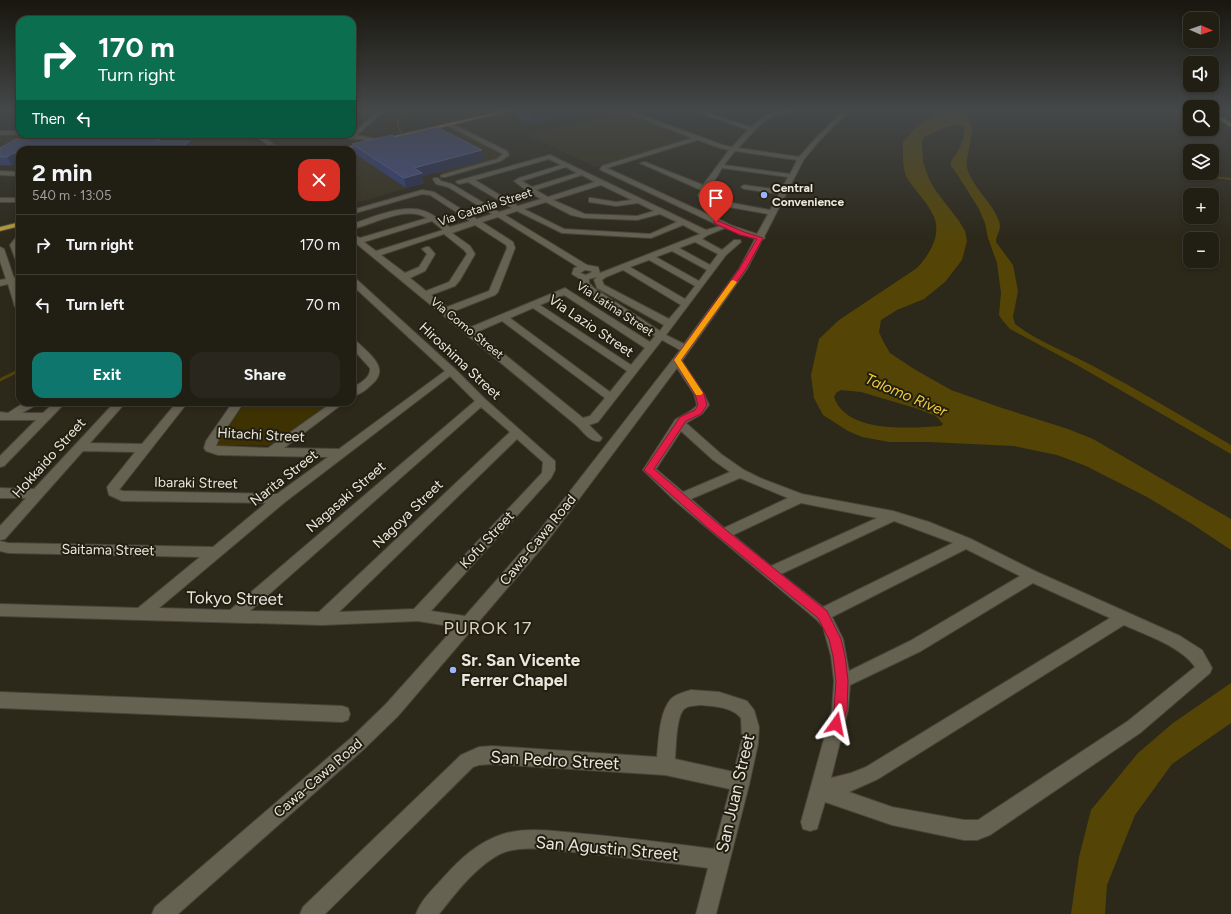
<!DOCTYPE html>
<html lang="en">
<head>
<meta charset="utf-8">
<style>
  body { margin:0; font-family:Figtree,sans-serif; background:#29271d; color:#f1f3f6; height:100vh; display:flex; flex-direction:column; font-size:15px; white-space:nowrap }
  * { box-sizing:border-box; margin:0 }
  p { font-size:13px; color:#a2a2a0 }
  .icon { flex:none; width:22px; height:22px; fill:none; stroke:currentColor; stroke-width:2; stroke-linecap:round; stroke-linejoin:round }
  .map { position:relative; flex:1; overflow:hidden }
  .side { position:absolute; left:16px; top:146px; width:340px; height:260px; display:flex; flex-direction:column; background:#211e14; border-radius:12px; box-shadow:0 2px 6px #0003,0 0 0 1px #3e3c34 }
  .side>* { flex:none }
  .guide { position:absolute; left:16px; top:16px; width:340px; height:122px; border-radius:12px; box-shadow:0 2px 6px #0003,0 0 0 1px #3e3c34; background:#0b6e4f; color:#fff; overflow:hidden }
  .needle { width:26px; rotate:92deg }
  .fabs { position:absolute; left:1183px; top:12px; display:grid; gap:8px }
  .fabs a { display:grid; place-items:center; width:36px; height:36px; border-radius:8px; background:#211e14; box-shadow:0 2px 6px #0003,0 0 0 1px #3e3c34; font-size:20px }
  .pin { position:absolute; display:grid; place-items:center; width:34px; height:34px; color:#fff; margin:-41px -17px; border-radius:50% 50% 50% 0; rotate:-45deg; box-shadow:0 0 4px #0007 }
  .pin .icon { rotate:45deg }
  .me { position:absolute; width:44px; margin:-22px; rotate:12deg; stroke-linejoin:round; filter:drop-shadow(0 0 3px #0008) }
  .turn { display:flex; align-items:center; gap:14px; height:84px; padding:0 16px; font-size:18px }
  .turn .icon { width:52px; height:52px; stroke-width:2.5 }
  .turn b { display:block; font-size:28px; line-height:34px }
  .then { display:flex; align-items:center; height:38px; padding:0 16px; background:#0003; gap:8px; font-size:15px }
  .round { display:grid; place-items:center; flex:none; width:42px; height:42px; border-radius:12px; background:#29271d }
  .headline { display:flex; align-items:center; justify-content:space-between; height:68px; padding:0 16px }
  h1 { font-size:24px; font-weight:700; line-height:30px }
  .cta { display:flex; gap:8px; margin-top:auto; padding:8px 16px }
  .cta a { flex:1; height:46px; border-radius:12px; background:#0f766e; color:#fff; font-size:16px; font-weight:700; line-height:46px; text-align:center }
  .cta a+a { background:#29271d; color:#f1f3f6 }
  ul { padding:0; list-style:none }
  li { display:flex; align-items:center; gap:12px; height:60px; padding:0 16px; border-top:1px solid #3e3c34 }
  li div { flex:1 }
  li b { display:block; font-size:15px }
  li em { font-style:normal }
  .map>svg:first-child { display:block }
</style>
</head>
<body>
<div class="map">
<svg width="1231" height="914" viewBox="0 0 1231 914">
  <rect width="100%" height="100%" fill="#2c281a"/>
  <!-- built -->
  <path fill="#37311c" d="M621,111L691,138L596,167L526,135Z
    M450,127L498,152L500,156L495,159L445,173H435L418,178L425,183L352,204V151Z
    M0,134L253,138L270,150H20V166H0Z
    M266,137L349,138L360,139L315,150H283Z"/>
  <!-- green -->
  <path fill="#3e3203" d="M246,402H325L328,405L270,445H216Z"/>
  <!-- water -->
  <path fill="#544507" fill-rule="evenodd" d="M940,111H965L971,119L968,122L972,126C973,138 965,159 967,168C973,188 992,202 999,221C1002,231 996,234 996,242L1013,265L1018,291L1013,317L1015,324C1038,342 1067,352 1093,366C1140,391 1185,418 1231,445V454L1077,365L1010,329L1003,321L999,315L1001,293L997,263L988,238L985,223L979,209L957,174L951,166V161C959,152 964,140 965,127L960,124L946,127L924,137L922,141L923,162L929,179L936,191L959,221L965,231L967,241L962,260L945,282L924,299L897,310L881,320L879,332L883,341L890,353L914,369L951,390L1002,408L1068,429L1093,439L1231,519V550L1192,524L1147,497L1086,466L1057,455L1014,446L929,442H889L862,437L848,431L823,415L814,398L811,375L819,339L839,320L917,268C931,253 944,231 931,211C924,198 913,189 906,176C902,166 903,153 903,142L918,125L936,115ZM841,390L861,392L915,408L936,416L943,424L941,426C912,428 846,434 834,397L836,393Z
    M1231,683V723L1172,764L1135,815L1107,885L1105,914H1071L1079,857L1091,810L1138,753L1173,723Z"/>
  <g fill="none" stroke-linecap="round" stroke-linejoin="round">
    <!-- stream-far1 -->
    <path stroke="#544507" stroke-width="2" d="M401,132L398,127V120L413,111
      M1198,175L1231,179"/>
    <!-- stream -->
    <path stroke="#544507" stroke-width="3" d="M0,380L20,370"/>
    <!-- minor casing -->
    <g stroke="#484439" stroke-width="2">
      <path id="minor" d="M378,111H384L357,135L380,140V142L378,143L360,139L266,138L281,150H274L258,138L103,136L100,134L350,135Z
        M624,111H630L723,145L732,147L748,130L697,112V111H703L751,127C767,112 773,111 794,111L792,113H780L769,118L759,126L738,148L799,157L815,139L843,111H849L819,141L804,159L764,237L765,238L762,240L747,269L682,361L704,394L709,405L702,414L686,423L721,454L744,470L760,478L802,494L893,511L929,522L971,539L1037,572L1180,636L1202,650L1212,668L1210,673L1140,733L990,835L977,840H964L892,825L825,802L817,829L810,831L803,829L801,822L832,710L834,681L831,656L823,627L817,620L675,501L643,470L675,420C682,415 692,412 697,405L694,394L677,368L546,543L398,716L364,749L178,914H152L155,907L352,737L386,704L455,627L418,621L322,625L0,616V604L138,608L200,557L8,553L0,551V541L8,543L213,547L266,503L122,501L109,495L107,487L135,452L83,451L5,539L0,540V526L26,498H0V488L34,489L115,402H126L90,443L142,444L177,402H188L119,490L123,491L277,494L328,457L218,455L206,451L204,448L206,441L233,402H244L218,441L216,446L268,448L333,402H345L284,448L339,449L445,371L352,285V277L355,278L455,369L485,399L555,461V470L551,478L431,611L465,616L536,535L680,350L662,340L598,422L589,425L602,438L600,441C590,443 583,431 576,425L352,240V234L360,238L427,218C405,205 375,224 352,229V224C371,218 404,203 424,211C434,214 442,222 450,227L470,221L430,195L422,194L352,214V210L422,190L434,192L477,219L492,214L448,187L436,184L433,179L434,178H438L441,181L452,184L499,212L512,208L468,182L459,184L456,182L457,181L550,155L706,230L720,226L601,170L600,169L602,166L692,138L624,112ZM698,140L720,148L729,150L703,185L645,162L640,163L701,190L698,195L700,201L712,204L768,214L757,234L733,226L607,168ZM735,151L797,160L790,174L724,165ZM549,159L561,165L519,178L514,181L527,191L541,199L518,206L475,180ZM566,167L577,173L532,187L522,181ZM722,168L788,177L781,190L744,185L741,187L744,189L779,194L770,210L706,198V195ZM582,175L595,182L548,197L536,190ZM601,185L632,200L616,202L592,198H589V202L616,206L638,203L654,211L637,216L585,214L553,200ZM546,202L571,215L584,218L637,220L660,214L677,222L650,234L564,229L524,209ZM517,211L562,233L651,238L683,225L700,234L600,273L598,267L587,265L505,215ZM498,217L578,267L574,268L572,274L580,279L581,284L588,292L655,336L650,342L565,288L471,327L452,312L495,295L498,292L515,248L513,242L482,222ZM432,221L443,230L376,251L364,242ZM475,225L506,245L507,248L489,291L447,307L431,295L455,286L460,280L475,254L470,246L452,233ZM725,228L755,239L739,269L684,344L666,335L726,255L741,242L740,240H734L722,250L702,239L708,235ZM444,234L464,250L467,254L449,282L426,291L410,278L425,271L435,254L429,247H426L422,249L427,254L419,267L405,273L381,255ZM695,242L718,254L710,265L679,248ZM672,251L707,270L699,281L656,257ZM649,260L695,286L685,299L630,267ZM585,270L591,271L592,272L586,275L580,273ZM623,270L681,305L669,319L604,285L602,280L606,277ZM597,277L594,280L597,288L664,325L660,331L594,288L589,283V279ZM564,295L645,348L631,365L540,305ZM533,308L627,371L610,392L510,318ZM502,321L605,398L590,416L583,418L477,332ZM450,376L475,401L230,610L159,608L285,502ZM481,407L510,432L319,612L250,611ZM681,431L713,460L730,472L683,492L656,469ZM517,439L543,462L542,473L414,609L339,612ZM740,478L788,498L724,528L691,499ZM801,503L877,518L771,566L733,535ZM894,521L953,543L823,607L781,574ZM966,549L1020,576L910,641L849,671L843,639L832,617ZM1033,583L1110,618L866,767L851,773L831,778L848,710L850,685L921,651ZM1124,625C1146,635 1182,647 1195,667L1128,721L978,820H964L892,807L849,792L878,779Z
        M446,123H450L507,151L509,155L501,161L445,177H441V175L497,159L503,154L446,125Z
        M0,131H20V134H22L0,135Z
        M0,171L20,172V176L0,175Z
        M0,198H20V202H0Z
        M17,236H20V243L18,245L20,250V263L16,261L10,245Z
        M0,247L4,249L14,278L20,276V282H16L20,294V310L15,307L8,284L0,286V280L6,279L0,261Z
        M352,339L355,340C368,353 392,368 371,385C366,390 359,395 352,396V388C360,383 371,378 370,368L352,348Z
        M25,402H39L38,404L22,413H43L55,402H66L4,466L0,467V456L36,420H0V412L8,413Z
        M691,690L719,692L747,701L754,710L759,727L758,744L749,785L716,914H696L708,868C663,862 618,856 572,852C550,850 521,844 500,854C475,867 456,893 439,914H416C421,900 433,889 443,878C460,859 478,842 503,834C526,827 552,831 575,833C622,837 668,843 714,849L730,789L665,775L492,764L479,765L473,767L325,914H300L303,907L461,755L479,747L492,746L657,757C659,739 659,713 671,699C676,694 684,692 691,690ZM700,705C714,706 732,707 741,718L742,739L734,772L675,759C676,747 676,717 684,709C689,705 695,706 700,705Z
        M0,692L342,706L348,708L350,714L348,720L342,722L0,708Z"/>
    </g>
    <!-- major casing -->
    <g stroke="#484439" stroke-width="2">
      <path id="major" d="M1212,111L1231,123V127L1212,115Z"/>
    </g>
    <!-- highway casing -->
    <g stroke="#484439" stroke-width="2">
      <path id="highway" d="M502,111H510L346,150H335Z
        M20,222V226L0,231V227Z"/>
    </g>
    <!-- minor -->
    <use href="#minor" fill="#666252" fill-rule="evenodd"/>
    <!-- major -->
    <use href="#major" fill="#978645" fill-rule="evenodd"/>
    <!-- highway -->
    <use href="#highway" fill="#b79e3c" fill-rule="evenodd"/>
  </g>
  <!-- wall -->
  <path fill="#323f85" d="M518,111H564L565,116L532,124L518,117Z
    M75,134L77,138H151L162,141H190L193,149L192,150H20V162H18L12,165H0V148Z
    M396,137L482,150L483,160L422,176L424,183L406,188L354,153L352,144Z"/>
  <!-- shaded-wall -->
  <path fill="#272e56" d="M541,111H564L565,116L532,124V113Z
    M65,134H75L77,138L59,137Z
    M190,141L193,149L192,150H178Z
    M482,150L483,160L422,176L424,183L406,188L404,178L414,168Z
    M13,153L18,162L12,165L7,157Z"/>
  <!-- building -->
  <path fill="#45518e" stroke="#5f689b" d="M527,111H541L532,113Z
    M437,127L482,150L414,168L422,173L404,178L352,144L392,135L396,137Z
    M36,134H65L59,137L113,138L130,137L133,135L150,136L146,138H161L158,141H190L178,150H20V153H13L7,157H0V148L16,139L26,140Z"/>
  <!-- sky -->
  <linearGradient id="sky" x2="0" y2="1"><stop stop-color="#18160e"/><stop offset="0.46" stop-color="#454849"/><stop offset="1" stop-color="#454849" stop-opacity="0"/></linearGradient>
  <rect width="1231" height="239" fill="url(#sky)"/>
  <!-- route -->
  <path fill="#e11d48" stroke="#92132f" d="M716,220L744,232L763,238L746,269L681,360L704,394L707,405L701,414L686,421L654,469L716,522L827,611L841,639L845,656L848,681L847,710L841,728L836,730L832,728L830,724L834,710L836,681L833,656L829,639L818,618L708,528L644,470L680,417L695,410L698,405L695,394L674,360L739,269L757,239L740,235L714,223V221Z"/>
  <!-- slow -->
  <path fill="#f59e0b" d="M733,280L737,282L681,360L703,393L701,395H696L674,360L731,281Z"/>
  <!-- markers -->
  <g fill="#9db4fd" stroke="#221f11" stroke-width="1.5">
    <circle cx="764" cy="195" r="4"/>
    <circle cx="453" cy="670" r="4"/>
  </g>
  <g text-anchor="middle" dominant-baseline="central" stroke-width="4" stroke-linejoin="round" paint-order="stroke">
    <!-- far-poi labels -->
    <g font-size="12" font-weight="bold" fill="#e9e7de" stroke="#221f11" text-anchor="start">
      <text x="772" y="188">Central<tspan x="772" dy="14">Convenience</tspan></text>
    </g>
    <!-- far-street labels -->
    <g font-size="12" fill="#e9e7de" stroke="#221f11">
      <text transform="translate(485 207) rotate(-18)">Via Catania Street</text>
      <text transform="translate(615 309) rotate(33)">Via Latina Street</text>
      <text transform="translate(467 328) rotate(39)">Via Como Street</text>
    </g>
    <!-- street labels -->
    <g font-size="14" fill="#e9e7de" stroke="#221f11">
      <text transform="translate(591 326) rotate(34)">Via Lazio Street</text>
      <text transform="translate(460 361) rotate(43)">Hiroshima Street</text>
      <text transform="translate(261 435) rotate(3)">Hitachi Street</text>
      <text transform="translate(49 458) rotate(-48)">Hokkaido Street</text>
      <text transform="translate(284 478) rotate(-38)">Narita Street</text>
      <text transform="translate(196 483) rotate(1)">Ibaraki Street</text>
      <text transform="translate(346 497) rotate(-41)">Nagasaki Street</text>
      <text transform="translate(408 514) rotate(-44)">Nagoya Street</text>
      <text transform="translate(487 540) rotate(-47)">Kofu Street</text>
      <text transform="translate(538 540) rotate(-51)">Cawa-Cawa Road</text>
      <text transform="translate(108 550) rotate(1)">Saitama Street</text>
      <text transform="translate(318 778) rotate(-41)">Cawa-Cawa Road</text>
    </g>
    <!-- water labels -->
    <g font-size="15" font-style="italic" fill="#f1cd3c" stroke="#221f11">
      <text transform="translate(906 395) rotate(23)">Talomo River</text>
    </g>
    <!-- near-street labels -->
    <g font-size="17" fill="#e9e7de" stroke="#221f11">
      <text transform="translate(235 598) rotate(1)">Tokyo Street</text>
      <text transform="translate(555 760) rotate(3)">San Pedro Street</text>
      <text transform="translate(735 793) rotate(-77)">San Juan Street</text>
      <text transform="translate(607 848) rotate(5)">San Agustin Street</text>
    </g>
    <!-- near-poi labels -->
    <g font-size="17" font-weight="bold" fill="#e9e7de" stroke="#221f11" text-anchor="start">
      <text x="461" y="660">Sr. San Vicente<tspan x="461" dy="20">Ferrer Chapel</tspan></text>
    </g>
    <!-- near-neighbourhood labels -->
    <g font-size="18" letter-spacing="1" fill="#d9d4c2" stroke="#221f11">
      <text x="488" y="628">PUROK 17</text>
    </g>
  </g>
</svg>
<div class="fabs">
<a><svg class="needle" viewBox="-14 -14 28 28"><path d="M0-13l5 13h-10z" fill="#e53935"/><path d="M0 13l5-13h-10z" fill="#a2a2a0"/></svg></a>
<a><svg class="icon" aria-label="sound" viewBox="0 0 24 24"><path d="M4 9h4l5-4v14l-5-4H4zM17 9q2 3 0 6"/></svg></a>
<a><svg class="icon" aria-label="search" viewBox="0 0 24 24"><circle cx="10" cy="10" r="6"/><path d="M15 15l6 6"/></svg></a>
<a><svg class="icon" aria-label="layers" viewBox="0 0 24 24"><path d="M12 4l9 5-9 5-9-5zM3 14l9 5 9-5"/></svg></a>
<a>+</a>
<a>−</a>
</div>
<div class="pin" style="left:716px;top:222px;background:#d93025"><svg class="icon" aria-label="arrive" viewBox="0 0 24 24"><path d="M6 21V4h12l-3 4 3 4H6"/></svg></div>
<svg class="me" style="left:836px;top:724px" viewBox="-20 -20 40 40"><path d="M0-17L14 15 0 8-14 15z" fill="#e11d48" stroke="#fff" stroke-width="4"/></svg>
<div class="guide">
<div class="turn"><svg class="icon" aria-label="right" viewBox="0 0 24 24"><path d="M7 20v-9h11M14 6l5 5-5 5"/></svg><div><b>170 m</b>Turn right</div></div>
<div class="then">Then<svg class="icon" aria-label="left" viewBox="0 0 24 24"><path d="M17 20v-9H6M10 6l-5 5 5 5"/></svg></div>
</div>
<section class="side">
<div class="headline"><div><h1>2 min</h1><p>540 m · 13:05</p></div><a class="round" style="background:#d93025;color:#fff"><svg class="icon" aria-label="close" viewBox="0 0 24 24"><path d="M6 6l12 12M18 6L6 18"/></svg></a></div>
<ul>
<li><svg class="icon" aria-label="right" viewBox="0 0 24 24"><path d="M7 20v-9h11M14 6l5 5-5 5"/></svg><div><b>Turn right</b></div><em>170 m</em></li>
<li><svg class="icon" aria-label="left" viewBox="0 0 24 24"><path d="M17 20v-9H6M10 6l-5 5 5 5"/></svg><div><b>Turn left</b></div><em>70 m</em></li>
</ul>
<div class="cta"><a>Exit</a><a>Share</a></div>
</section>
</div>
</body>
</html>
